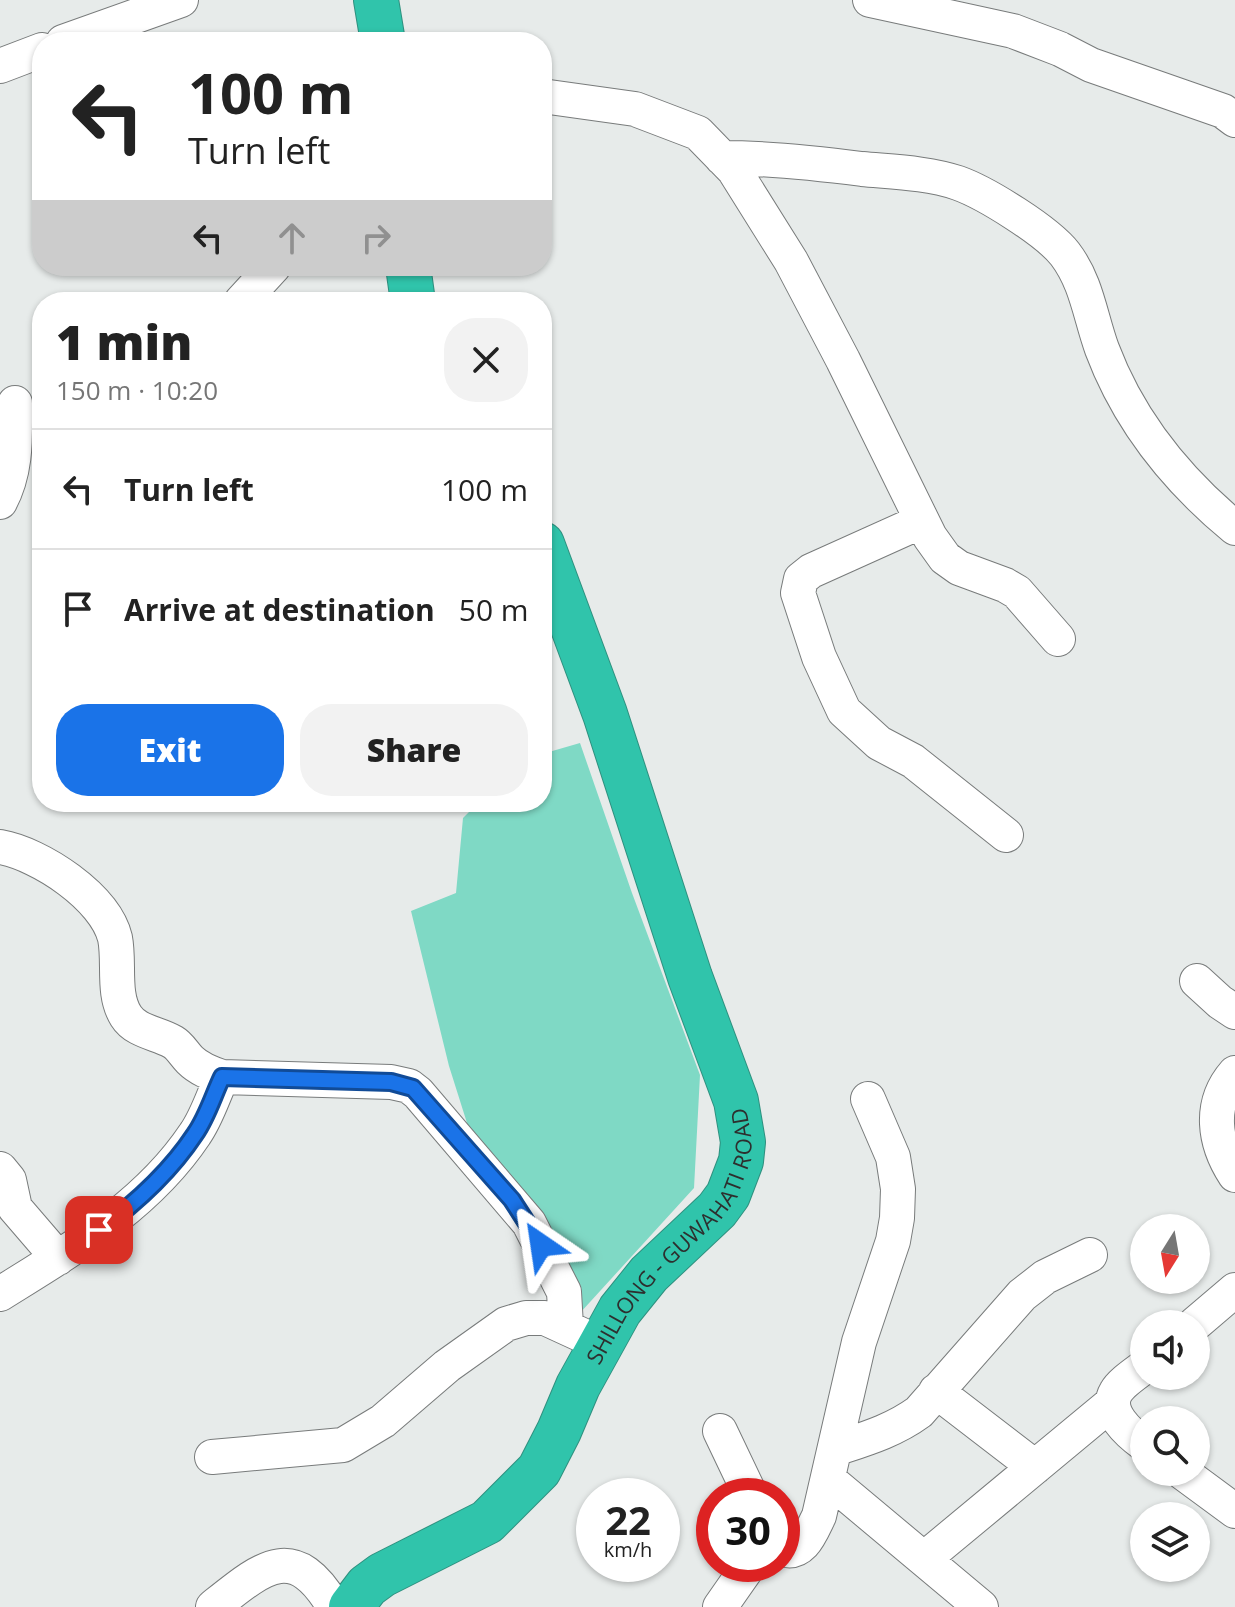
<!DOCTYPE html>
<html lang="en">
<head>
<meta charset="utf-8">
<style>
  body { margin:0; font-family:"Open Sans",sans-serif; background:#f2f2f2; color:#222; height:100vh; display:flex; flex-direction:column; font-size:30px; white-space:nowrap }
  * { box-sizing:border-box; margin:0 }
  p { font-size:26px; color:#767676 }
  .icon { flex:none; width:44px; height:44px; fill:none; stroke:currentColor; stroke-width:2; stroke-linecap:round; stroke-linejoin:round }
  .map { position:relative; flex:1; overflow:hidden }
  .drawer { position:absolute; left:32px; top:292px; width:520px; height:520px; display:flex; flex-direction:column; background:#fff; border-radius:32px; box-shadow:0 2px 6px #0004 }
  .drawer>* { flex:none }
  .top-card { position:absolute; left:32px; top:32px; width:520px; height:244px; border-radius:32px; box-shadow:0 2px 6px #0004; background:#fff; color:#222; overflow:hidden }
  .needle { width:52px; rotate:191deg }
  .buttons { position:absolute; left:1130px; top:1214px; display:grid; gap:16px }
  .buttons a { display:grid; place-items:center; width:80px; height:80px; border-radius:50%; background:#fff; box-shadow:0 2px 6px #0004; font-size:40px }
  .speed { position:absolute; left:576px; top:1478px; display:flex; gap:16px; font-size:40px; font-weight:700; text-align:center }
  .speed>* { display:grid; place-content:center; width:104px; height:104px; border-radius:50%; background:#fff; box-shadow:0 2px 6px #0004; line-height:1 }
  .speed small { font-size:20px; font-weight:400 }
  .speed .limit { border:12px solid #d22; background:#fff; color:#111 }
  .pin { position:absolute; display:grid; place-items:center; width:68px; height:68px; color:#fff; margin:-34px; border-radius:16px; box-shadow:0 4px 12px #0006 }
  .me { position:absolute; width:88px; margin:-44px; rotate:328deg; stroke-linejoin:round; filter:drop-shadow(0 0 6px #0008) }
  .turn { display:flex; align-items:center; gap:28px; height:168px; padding:0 24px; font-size:36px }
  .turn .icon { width:104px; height:104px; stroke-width:2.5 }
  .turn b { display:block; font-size:56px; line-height:68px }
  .lanes { display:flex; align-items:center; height:76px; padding:0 24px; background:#0003; justify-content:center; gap:40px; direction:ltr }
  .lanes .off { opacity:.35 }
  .round { display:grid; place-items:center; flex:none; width:84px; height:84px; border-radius:32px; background:#f2f2f2 }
  .summary { display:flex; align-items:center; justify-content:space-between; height:136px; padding:0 24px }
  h1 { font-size:48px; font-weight:800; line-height:60px }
  .action { display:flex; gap:16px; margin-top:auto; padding:16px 24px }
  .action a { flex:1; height:92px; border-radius:32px; background:#1a73e8; color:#fff; font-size:32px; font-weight:800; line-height:92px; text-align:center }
  .action a+a { background:#f2f2f2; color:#222 }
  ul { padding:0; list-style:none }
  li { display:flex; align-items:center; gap:24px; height:120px; padding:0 24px; border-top:2px solid #e0e0e0 }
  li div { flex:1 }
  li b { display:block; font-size:30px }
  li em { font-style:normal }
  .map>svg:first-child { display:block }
</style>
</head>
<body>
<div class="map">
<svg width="1235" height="1607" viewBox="0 0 1235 1607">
  <rect width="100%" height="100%" fill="#e7ebea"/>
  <!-- building -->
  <path fill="#7fd9c5" d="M580,743L632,893L700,1075L694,1188L580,1313L473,1142L449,1066L411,911L456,893L463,818L479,802H542V754Z"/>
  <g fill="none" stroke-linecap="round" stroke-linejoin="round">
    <!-- minor casing -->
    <g stroke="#787b7b" stroke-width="36">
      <path id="minor" d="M870,0L1013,31L1060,49L1091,65L1223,111L1235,120
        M63,42L181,0
        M0,66L42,50
        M542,96L635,109L698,133L734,170L791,261L843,360L930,537L945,558L959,568L1005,585L1017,592L1058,639
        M722,158C770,158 815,163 862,169C894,172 928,173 958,183C986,193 1047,231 1065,254C1087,283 1090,316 1102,349C1129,421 1177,480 1235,528
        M241,302L274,266
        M0,502C17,470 15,438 15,403
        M922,521L811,571L801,579L798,593L819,657L844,711L879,743L913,761L1006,835
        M0,847C40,854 105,897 115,938C120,963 112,994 126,1016C136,1032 158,1033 173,1042C180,1046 184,1054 190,1060C199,1069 210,1073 222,1077L391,1082L409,1086L418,1093L529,1223L564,1292L566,1326
        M1197,981L1220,1002L1235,1012
        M1235,1073C1208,1104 1214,1143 1235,1175
        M0,1169L9,1180L15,1208L58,1258
        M0,1294C72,1249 147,1206 195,1134C207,1117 213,1096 222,1077
        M1195,1324L1235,1290
        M1144,1367C1135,1374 1121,1383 1116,1392C1104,1412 1130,1434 1144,1444
        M936,1391L1035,1467
        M720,1431L751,1496
        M835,1449C865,1439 893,1431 919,1412L1022,1295L1045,1277L1090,1255
        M212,1457L343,1445L383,1421L447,1366L506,1324L526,1318H545L582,1335
        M1182,1472L1235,1511
        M828,1479L981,1607
        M782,1549C803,1556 811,1532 819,1516L859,1342L893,1241L897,1218L898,1189L893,1157L868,1099
        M924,1559L1112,1403
        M213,1607C263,1567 294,1539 334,1607
        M720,1607L750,1564"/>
    </g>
    <!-- highway casing -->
    <g stroke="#2f907f" stroke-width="46">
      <g id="highway">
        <path d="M376,0L383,42"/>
        <path d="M408,266L413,302"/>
        <path id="s1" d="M351,1607L367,1586L382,1575L487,1522L539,1470L559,1431L578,1386L620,1310L649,1274L717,1210L728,1195L741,1161L743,1142L736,1101L690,977L605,714L542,544"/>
      </g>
    </g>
    <!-- minor -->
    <use href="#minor" stroke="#fff" stroke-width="34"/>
    <!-- highway -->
    <use href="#highway" stroke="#30c4ab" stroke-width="44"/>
  </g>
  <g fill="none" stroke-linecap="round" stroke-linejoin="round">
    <!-- route casing -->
    <g stroke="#114b97" stroke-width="20">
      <path id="route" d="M99,1230C136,1203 170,1172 195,1134C207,1117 213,1096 222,1077L391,1082L413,1088L512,1200L541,1245"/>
    </g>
    <!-- route -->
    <use href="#route" stroke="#1a73e8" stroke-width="14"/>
  </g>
  <g text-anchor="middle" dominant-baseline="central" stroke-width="8" stroke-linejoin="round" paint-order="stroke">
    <!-- street labels -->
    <g font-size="22" fill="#2d2f2e" stroke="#f4f8f7">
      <text stroke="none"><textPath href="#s1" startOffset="510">SHILLONG - GUWAHATI ROAD</textPath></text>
    </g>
  </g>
</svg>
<div class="buttons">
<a><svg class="needle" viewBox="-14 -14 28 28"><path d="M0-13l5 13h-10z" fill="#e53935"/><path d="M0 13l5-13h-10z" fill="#767676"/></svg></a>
<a><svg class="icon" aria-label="sound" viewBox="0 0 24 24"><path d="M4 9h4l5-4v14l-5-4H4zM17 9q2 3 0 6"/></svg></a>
<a><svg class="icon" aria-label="search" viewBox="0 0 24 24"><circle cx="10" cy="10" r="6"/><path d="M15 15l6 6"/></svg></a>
<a><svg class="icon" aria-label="layers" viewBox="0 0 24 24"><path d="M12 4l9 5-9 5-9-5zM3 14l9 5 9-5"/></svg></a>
</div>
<div class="speed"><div>22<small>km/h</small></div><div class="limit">30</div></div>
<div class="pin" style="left:99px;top:1230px;background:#d93025"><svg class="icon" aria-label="arrive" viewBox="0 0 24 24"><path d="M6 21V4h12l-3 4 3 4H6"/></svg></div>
<svg class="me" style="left:541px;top:1245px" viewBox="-20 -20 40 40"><path d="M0-17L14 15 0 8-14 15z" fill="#1a73e8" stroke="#fff" stroke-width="4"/></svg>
<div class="top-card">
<div class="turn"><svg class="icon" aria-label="left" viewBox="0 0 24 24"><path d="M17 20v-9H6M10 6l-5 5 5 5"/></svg><div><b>100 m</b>Turn left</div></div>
<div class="lanes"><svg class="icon" aria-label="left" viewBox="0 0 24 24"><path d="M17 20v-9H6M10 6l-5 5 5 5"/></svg><svg class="icon off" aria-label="ahead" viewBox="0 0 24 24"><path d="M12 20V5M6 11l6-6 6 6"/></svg><svg class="icon off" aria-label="right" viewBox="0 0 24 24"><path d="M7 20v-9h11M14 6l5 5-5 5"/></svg></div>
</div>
<section class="drawer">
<div class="summary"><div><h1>1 min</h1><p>150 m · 10:20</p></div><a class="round"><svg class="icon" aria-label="close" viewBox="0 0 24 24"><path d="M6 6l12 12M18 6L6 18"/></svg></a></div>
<ul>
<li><svg class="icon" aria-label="left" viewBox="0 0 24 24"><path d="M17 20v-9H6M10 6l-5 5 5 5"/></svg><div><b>Turn left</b></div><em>100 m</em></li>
<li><svg class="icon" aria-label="arrive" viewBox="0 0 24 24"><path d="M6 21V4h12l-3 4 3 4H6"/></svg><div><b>Arrive at destination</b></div><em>50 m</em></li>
</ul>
<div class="action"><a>Exit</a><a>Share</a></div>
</section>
</div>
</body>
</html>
